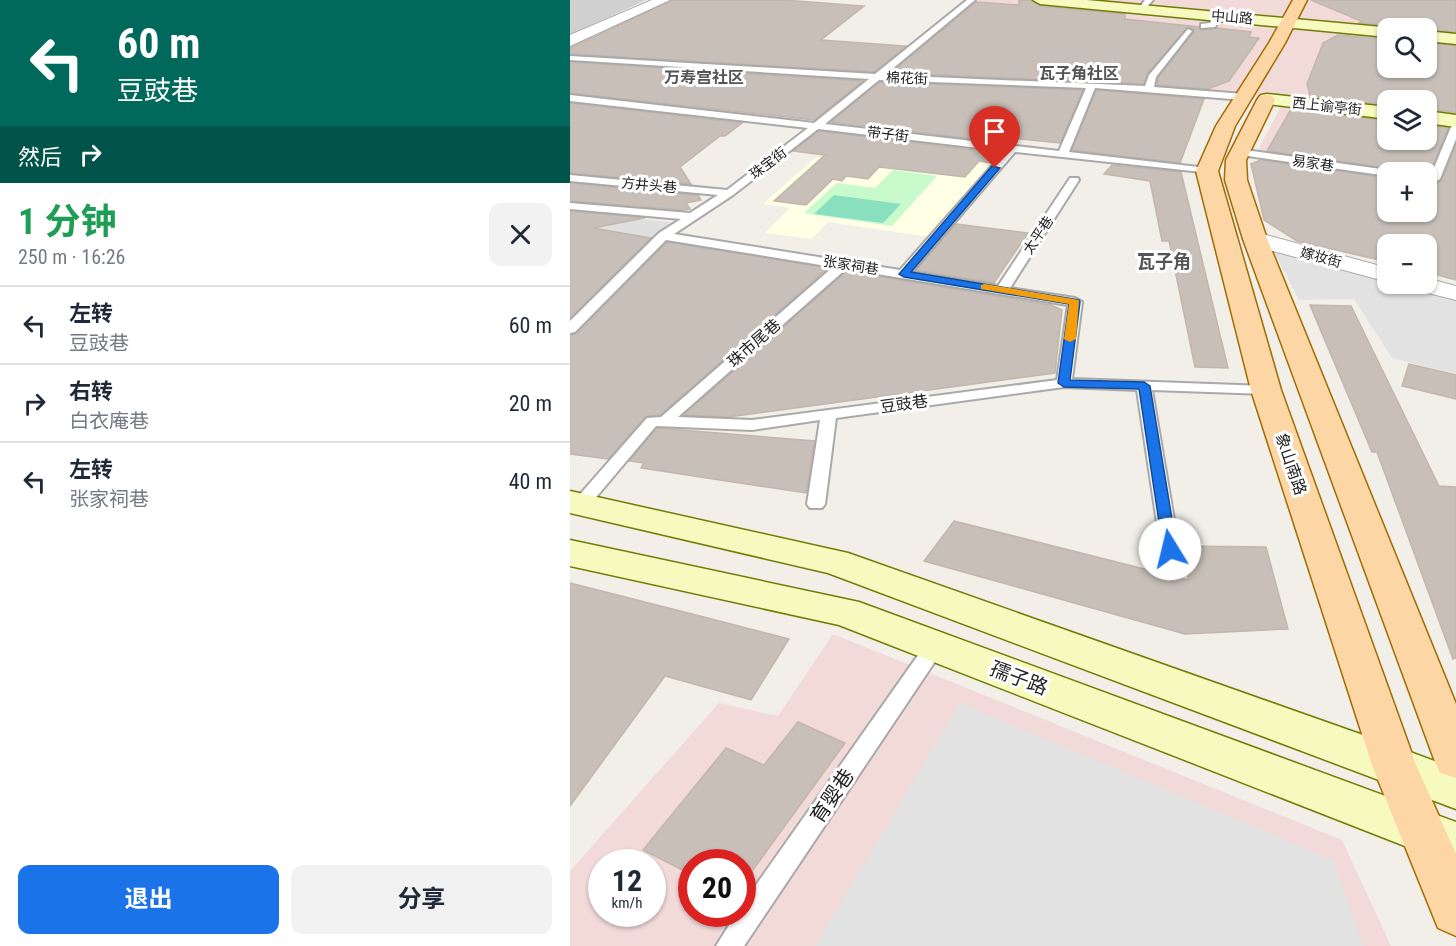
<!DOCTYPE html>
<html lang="zh">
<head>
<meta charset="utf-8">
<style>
  body { margin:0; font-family:"Roboto Condensed","Noto Sans SC",sans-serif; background:#f2f2f3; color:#1f2937; height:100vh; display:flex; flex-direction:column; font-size:22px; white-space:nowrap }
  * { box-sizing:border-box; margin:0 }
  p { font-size:20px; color:#747a83 }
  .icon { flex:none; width:33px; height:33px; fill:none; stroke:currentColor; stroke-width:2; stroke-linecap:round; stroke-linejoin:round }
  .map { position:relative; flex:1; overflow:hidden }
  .side { display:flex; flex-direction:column; background:#fff; width:570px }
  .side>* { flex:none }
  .banner { background:#00695c; color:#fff; overflow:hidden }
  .fabs { position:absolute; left:807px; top:18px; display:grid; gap:12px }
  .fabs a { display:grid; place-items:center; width:60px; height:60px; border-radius:12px; background:#fff; box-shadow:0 2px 4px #0004; font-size:30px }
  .speed { position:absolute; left:18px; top:849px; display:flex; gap:12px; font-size:30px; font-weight:700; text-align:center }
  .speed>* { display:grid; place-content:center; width:78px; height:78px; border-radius:50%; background:#fff; box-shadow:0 2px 4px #0004; line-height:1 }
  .speed small { font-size:15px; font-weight:400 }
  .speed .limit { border:9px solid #d22; background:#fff; color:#111 }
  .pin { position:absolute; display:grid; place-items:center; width:51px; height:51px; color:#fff; margin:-62px -26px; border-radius:50% 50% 50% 0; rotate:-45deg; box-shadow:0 0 6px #0007 }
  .pin .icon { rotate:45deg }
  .me { position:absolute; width:66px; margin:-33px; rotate:351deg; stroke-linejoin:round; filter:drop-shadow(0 0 4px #0008) }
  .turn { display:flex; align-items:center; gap:21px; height:126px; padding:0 18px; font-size:27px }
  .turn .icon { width:78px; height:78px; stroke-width:2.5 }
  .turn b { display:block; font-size:42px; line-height:51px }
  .then { display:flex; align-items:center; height:57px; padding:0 18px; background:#0003; gap:12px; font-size:22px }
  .round { display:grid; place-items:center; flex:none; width:63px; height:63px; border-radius:12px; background:#f2f2f3 }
  .headline { display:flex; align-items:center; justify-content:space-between; height:102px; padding:0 18px }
  h1 { font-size:36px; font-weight:700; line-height:45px; color:#1e9e55 }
  .primary-button { display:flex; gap:12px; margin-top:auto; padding:12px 18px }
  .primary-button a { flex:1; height:69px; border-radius:12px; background:#1a73e8; color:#fff; font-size:24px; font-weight:700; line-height:69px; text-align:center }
  .primary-button a+a { background:#f2f2f3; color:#1f2937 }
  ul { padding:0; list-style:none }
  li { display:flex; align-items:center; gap:18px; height:78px; padding:0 18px; border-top:2px solid #e0e1e3 }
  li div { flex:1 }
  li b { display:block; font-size:22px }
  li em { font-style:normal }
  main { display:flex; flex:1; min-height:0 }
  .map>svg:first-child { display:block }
</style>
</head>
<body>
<main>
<section class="side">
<div class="banner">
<div class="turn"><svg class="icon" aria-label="left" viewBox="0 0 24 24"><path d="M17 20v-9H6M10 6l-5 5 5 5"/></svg><div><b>60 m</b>豆豉巷</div></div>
<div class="then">然后<svg class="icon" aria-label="right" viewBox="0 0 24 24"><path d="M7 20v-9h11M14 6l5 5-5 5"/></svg></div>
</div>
<div class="headline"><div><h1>1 分钟</h1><p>250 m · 16:26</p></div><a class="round"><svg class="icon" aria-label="close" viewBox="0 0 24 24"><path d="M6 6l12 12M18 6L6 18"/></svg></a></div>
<ul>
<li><svg class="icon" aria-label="left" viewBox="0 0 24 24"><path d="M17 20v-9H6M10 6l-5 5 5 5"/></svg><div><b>左转</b><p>豆豉巷</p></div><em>60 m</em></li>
<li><svg class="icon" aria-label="right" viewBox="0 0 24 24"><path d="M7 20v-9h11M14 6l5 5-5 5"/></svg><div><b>右转</b><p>白衣庵巷</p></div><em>20 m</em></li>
<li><svg class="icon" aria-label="left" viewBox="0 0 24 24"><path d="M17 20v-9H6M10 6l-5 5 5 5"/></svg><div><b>左转</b><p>张家祠巷</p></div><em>40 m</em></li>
</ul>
<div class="primary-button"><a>退出</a><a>分享</a></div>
</section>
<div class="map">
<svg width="886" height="946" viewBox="0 0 886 946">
  <rect width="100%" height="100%" fill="#f2efe9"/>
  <!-- residential -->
  <path fill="#e0dfdf" d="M0,212L101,222L0,318Z"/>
  <!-- commercial -->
  <path fill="#f2dad9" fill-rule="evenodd" d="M396,0H886V139L871,178L857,177L856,172H827L688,150L715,99L582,88L584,78L589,72L630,77L654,43L608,37L610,31L383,11ZM818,28H856V68H818ZM818,100H856V140H818Z
    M263,634L772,840L821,946H0V871L149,703L208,716ZM32,862H82V914H32ZM122,862H172V914H122Z"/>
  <!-- education -->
  <path fill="#ffffe5" d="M356,140L381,143L376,149L428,155L360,237L258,222L242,239L195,233L220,208L193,204L246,157L282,162L343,154Z"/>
  <!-- religious -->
  <path fill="#d0d0d0" d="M0,0H76L0,35Z"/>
  <!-- park -->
  <path fill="#c8facc" d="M323,170L367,176L322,226L234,213L267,183L305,188Z"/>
  <!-- pitch -->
  <path fill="#88e0be" d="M264,195L331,204L313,223L244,214Z"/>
  <!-- parking -->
  <path fill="#e2e2e2" d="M703,250L817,281L818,284H826L886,300V374L822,358L784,299L729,300Z
    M390,703L763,860L793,946H245Z"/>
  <!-- building -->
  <path fill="#c7bfb8" stroke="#c4b6ab" stroke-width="1.5" d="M102,0H214L294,6L251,40L336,46L304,72L0,54V48Z
    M449,0H461L470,6L555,14V19L629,27L631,30L647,28L681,32L679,37L689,38L659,81L638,89L587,85L588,78L624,32L623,29L618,27L577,74L573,84L321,73L406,2L449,5Z
    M741,0H886V32L825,28L823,26L789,23L791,21Z
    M768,35L818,39V68H856V43L886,46V113L856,109V100H818V105L740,96L737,84L753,43Z
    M0,62L293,81L244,120L0,93Z
    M310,82L513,90L490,143L442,138L438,143L261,122Z
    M526,90L634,99L610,163L502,150Z
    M0,103L172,123L155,136H150L110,167L121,184L0,173Z
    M721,109L818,121V140H856V125L878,128L860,173L825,172L818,168L697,151Z
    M249,131L429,153L421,163L409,161L395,177L309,167L298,179L276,176L272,181L263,179L236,205L204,201L255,155L223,151Z
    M886,145V280L856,272V244H818V262L727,241L694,220L681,164L691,160L818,178V212H856V183L866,184L872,180Z
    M542,165L611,172L658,368L625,367L599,241H592L580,181L534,174Z
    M0,183L128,195L131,200L116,203L120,209L113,210L0,201Z
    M0,211L75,218L23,228L81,238L0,318Z
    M386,224L458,233L424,283L346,270Z
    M97,242L258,268L90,415L75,417L38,459L0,454V335L7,334Z
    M277,271L481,305L492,310L485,373L158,417L114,415Z
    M740,305L781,306L869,486L886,487V658L883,659L807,452H802Z
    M839,364L886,375V399L832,386Z
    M87,428L245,441L236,493L71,468L74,463L59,461Z
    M384,521L618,580L619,546L696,547L718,629L615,634L354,561Z
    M0,583L126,615L219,639L181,700L95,676L0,806Z
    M228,722L275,743L172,885V862H122V875L73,850L156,748L194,765Z"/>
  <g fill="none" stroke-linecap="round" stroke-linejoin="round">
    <!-- lane casing -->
    <g stroke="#a9a9a9" stroke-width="4">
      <path id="lane" d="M397,0H405L315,75L575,86L579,75L618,29L622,31L586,77L584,87L674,94L679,97L674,100L525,88L499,152L637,168L642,171L641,173L445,152L342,272L428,286L500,178H508L509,180L440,288L505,298L512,302L502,379L696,386L703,390L696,394L582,390L609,549L606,553L600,555L594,553L591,549L567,390L494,387L266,418L255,504L252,508H240L237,504L250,420L182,430L86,426L17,508H5L2,504L5,500L77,418L91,417L263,267L96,240L5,332L0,333V321L89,233L111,219L0,209V203L120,213L148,195L0,181V175L157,190L238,128L0,101V95L244,123L299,79L0,60V56L305,74ZM309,80L516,88L489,151L255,124ZM248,129L435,151L330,270L104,234L163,195ZM276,269L498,305L487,380L182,420L108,417Z
        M575,0H583L573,11H567Z
        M645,14L652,16L645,27L631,28V24L640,23Z
        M886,124V139L870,179L865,182L856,181V175H861L881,127Z
        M668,149L818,170L823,172H818V176L664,154V150Z
        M365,638L372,641L375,646L372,651L174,946H146L166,914H172V905L358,641Z"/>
    </g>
    <!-- street casing -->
    <g stroke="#a9a9a9" stroke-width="2">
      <path id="street" d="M82,0H100L0,46V35Z
        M685,232L818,268V282L677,244L674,239L677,234Z
        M856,278L886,286V300L842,289L839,284H856Z"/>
    </g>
    <!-- secondary casing -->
    <g stroke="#707d05" stroke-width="3">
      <path id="secondary" d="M463,0H517L823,28H818V37L470,4Z
        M856,31L886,34V44L856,41Z
        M697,94L818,107V119L691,103L688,99L691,95Z
        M856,111L886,115V127L856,123Z
        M0,491L278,553L824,746L886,769V809L258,573L0,513Z
        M0,540L289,602L886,822V866L269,625L0,566Z"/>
    </g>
    <!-- primary casing -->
    <g stroke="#a06b00" stroke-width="3">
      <path id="primary" d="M723,0H737L715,43L665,126L648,171L711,390L846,765L886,854V936L868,928L802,765L681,390L626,171L646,126L699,43Z
        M696,95L702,96L705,100L676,160L677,180L697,239L886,704V778L870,773L864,759L673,239L655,180L656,160L687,100L690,96Z"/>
    </g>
    <!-- lane -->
    <use href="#lane" fill="#fff" fill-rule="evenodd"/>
    <!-- street -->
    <use href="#street" fill="#fff" fill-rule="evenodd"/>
    <!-- secondary -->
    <use href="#secondary" fill="#f7fabf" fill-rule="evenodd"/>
    <!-- primary -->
    <use href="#primary" fill="#fcd6a4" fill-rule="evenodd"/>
  </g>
  <!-- route -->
  <path fill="#1a73e8" stroke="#114b97" stroke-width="1.5" d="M422,166L430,168L341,272L509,300L510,302L500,380L574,382L580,386L607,549L605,553L600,554L593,549L569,389L494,387L488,383L499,304L334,277L329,274Z"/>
  <!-- slow -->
  <path fill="#f59e0b" d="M415,284L509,300L506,339L500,342L494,339L499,304L411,289V285Z"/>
  <g text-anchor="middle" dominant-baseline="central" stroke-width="6" stroke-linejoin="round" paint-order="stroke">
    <!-- far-street labels -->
    <g font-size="14" fill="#222" stroke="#fff">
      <text transform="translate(662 17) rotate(5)">中山路</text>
      <text transform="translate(337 78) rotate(2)">棉花街</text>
      <text transform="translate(757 106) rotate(6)">西上谕亭街</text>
      <text transform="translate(318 134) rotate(7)">带子街</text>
      <text transform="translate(198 163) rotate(-37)">珠宝街</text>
      <text transform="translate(743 163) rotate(8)">易家巷</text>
      <text transform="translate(79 185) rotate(5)">方井头巷</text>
      <text transform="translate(468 235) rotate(-56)">太平巷</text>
      <text transform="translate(751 257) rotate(15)">嫁妆街</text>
      <text transform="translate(281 265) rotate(9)">张家祠巷</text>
    </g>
    <!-- far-quarter labels -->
    <g font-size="16" font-weight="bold" fill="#555" stroke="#fff">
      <text x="509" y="73">瓦子角社区</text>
      <text x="134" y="77">万寿宫社区</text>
    </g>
    <!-- street labels -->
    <g font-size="16" fill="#222" stroke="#fff">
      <text transform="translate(184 343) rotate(-41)">珠市尾巷</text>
      <text transform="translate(334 404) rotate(-8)">豆豉巷</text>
      <text transform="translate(721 464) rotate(71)">象山南路</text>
    </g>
    <!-- far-district labels -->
    <g font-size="18" font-weight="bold" fill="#555" stroke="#fff">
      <text x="594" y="261">瓦子角</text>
    </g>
    <!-- near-street labels -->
    <g font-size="20" fill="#222" stroke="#fff">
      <text transform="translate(449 678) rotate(21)">孺子路</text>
      <text transform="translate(262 796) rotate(-56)">育婴巷</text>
    </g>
  </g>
</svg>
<div class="fabs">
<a><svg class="icon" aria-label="search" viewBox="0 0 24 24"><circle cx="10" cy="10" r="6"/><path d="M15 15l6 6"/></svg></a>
<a><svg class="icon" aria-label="layers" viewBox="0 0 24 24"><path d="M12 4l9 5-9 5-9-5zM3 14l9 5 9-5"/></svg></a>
<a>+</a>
<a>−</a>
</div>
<div class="speed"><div>12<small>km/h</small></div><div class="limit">20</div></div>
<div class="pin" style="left:425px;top:168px;background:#d93025"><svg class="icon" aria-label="arrive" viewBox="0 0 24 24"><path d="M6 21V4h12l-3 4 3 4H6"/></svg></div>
<svg class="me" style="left:600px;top:549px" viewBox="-20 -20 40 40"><circle r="19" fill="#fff"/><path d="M0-13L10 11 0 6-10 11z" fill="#1a73e8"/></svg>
</div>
</main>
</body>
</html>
